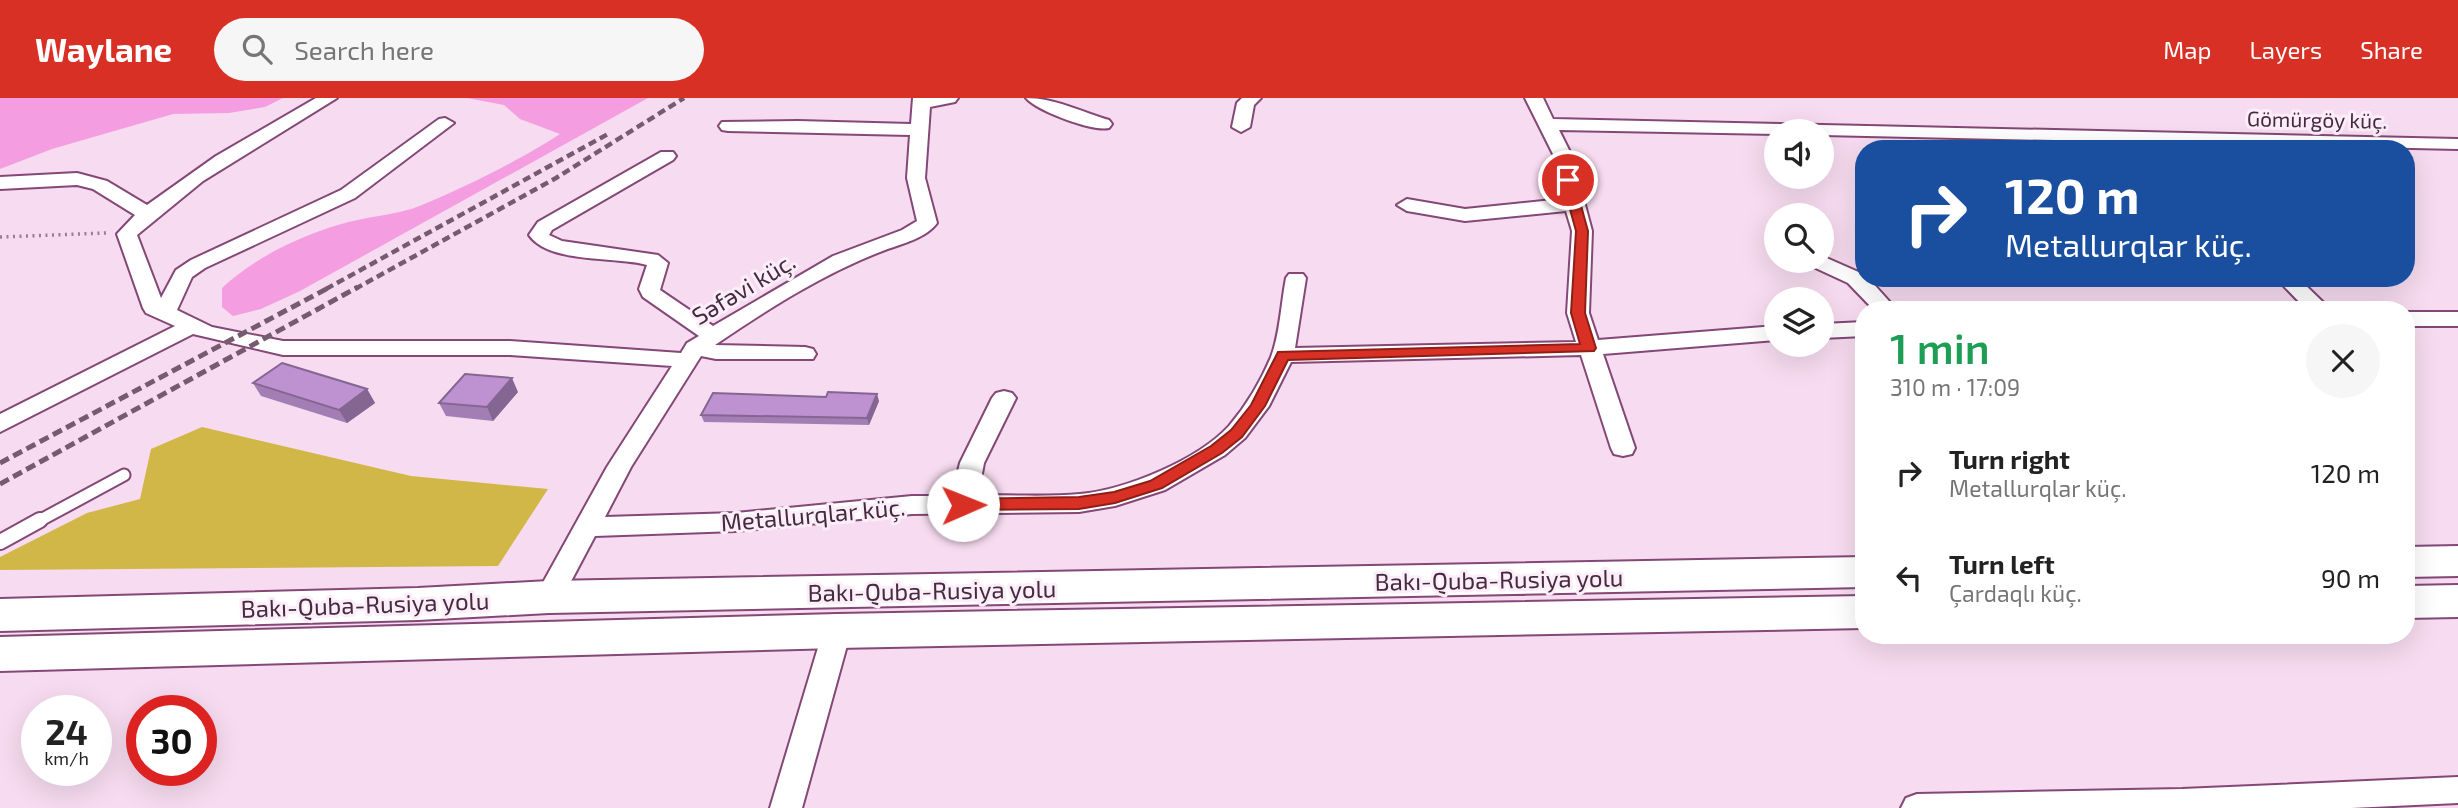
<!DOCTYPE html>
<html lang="en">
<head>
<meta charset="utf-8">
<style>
  body { margin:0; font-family:"Exo 2",sans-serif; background:#f6f6f6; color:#222; height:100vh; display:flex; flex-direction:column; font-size:26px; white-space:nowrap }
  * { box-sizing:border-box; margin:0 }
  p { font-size:23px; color:#767676 }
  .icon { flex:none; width:38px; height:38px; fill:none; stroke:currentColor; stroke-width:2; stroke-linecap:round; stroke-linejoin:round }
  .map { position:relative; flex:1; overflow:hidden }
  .details { position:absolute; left:1855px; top:203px; width:560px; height:343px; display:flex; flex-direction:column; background:#fff; border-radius:28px; box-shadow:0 7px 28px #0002 }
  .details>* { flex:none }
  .top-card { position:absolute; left:1855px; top:42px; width:560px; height:147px; border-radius:28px; box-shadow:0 7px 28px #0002; background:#1a4fa0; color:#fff; overflow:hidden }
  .fabs { position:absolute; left:1764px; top:21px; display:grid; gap:14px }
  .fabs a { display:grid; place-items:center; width:70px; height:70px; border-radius:50%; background:#fff; box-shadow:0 7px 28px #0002; font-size:35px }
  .speed { position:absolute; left:21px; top:597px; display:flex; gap:14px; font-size:35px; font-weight:700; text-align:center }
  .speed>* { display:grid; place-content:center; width:91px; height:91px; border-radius:50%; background:#fff; box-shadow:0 7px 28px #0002; line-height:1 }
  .speed small { font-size:18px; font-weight:400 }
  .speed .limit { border:10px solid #d22; background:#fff; color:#111 }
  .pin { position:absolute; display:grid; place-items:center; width:60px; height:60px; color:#fff; margin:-30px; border:4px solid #fff; border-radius:50%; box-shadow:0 2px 7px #0007 }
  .me { position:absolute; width:77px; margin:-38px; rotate:89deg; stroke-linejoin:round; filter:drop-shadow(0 0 5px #0008) }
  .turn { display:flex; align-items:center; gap:24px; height:147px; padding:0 35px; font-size:32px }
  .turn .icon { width:91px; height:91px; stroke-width:2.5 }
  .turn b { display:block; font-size:49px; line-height:60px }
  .round { display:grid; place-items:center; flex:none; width:74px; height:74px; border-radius:37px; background:#f6f6f6 }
  .head { display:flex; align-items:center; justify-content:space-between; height:119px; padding:0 35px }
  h1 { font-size:42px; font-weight:600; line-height:52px; color:#1e9e55 }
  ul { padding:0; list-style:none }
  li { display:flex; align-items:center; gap:21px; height:105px; padding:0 35px }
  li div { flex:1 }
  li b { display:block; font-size:26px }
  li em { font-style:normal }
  header { display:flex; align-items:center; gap:42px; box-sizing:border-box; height:98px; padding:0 35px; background:#d93025; color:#fff }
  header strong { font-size:33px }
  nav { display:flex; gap:38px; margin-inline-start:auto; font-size:24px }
  .search { width:490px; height:63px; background:#f6f6f6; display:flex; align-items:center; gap:18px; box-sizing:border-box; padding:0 24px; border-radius:38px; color:#767676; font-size:26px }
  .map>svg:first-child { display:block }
</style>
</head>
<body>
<header>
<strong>Waylane</strong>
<div class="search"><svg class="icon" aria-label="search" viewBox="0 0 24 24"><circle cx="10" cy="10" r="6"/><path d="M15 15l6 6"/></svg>Search here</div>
<nav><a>Map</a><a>Layers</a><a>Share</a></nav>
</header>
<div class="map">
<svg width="2458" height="710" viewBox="0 0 2458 710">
  <rect width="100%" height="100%" fill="#f7dbf0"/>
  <!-- forest -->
  <path fill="#d1b747" d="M202,329L411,378L548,391L498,468L0,472V459L87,415L140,401L151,351Z"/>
  <!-- water -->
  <path fill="#f49de0" d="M0,0H283L265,9L229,15L173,16L52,51L0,71Z
    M467,0H648L300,193L261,211L233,218L222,209V190C253,161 297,139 338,127C365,118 396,118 422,107C464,90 522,61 560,36L520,21L504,7Z"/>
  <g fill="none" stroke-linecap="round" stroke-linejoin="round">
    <!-- lane-far1 casing -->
    <g stroke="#834876" stroke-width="15">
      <path id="lane-far1" d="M37,424L124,377"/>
    </g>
    <!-- lane casing -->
    <g stroke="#834876" stroke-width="18">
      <path id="lane" d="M0,444L40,422"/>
    </g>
    <!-- street casing -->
    <g stroke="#834876" stroke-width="4">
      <path id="street" d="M316,0H337L203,83L137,137L161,200L176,172L191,162L341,92L439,21L445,20L454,25L355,100L205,170L192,179L177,212L212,229L283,243H510L681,255L687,245L699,238L643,199L639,191L647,167C615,158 549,166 529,137L538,124L661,54H673L676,58L673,62L552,132L549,137L562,143L658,157L668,165L660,192L713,228L833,158L902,132L917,123L907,80L910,37L728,33L722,32L719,28L722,24L798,23L911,26L913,0H958L955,4L930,9L925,80L937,125C926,140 902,146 885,152C824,175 768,211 715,247L805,249L813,251L816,256L813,261H716L701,258L631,369L605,419L736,415L912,398H952L960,365L992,300L996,295L1004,293L1012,295L1016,300L984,365L978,397C1011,397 1046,399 1080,396C1125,392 1198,362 1229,328C1246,308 1261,283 1271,259C1280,236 1281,205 1286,180L1289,176H1303L1306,180L1295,250L1576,244L1567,215L1572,133L1566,113L1465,123L1407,113L1397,107L1407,101L1465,111L1562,101L1554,58L1525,0H1543L1553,21L2458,41V51L1822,37V33H1776V36L1559,32L1572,58L1592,133L1589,215L1598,242L1776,228V242L1603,256L1635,350L1632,356L1623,358L1614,356L1611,350L1581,257L1291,264L1269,308L1245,340L1225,357L1165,392L1115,408L1079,414L912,416L736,433L595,438L559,506L549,509L539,506L535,499L607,369L672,268L510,257H283L193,236L0,334V316L175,228L146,215L143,210L117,136L135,117L93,91L77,87L0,91V79L77,75L107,83L147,107L216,58Z
        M1026,0C1054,0 1082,14 1109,22L1112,26L1109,30C1093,34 1037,13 1026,0Z
        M1242,0H1261L1254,7L1250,29L1241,34L1232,29L1237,5Z
        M1822,158L1863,176L1864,180L1870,182L1897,212H1874L1848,185L1809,167L1806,163H1822Z
        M2276,180H2298L2331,212H2307Z
        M2406,214H2458V228H2406Z
        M1864,224V238L1822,240V226Z
        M837,522L847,525L851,533L802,710H770L823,533L827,525Z
        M2458,679V705L2351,710H1901L1906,700L1917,696L2182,691Z"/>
    </g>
    <!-- highway casing -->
    <g stroke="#834876" stroke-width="4">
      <path id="highway" d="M2458,448V478L2406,479V449Z
        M1864,459V489L549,515L418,522L0,533V501L418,490L549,483Z
        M2458,487V519L2406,520V488Z
        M1864,498V530L837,550L0,573V539L837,516Z"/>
    </g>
    <!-- path -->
    <path stroke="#997e93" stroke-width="3.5" stroke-dasharray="2 4.5" stroke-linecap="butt" d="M0,139L107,135"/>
    <!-- lane-far1 -->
    <use href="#lane-far1" stroke="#fff" stroke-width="11"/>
    <!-- lane -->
    <use href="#lane" stroke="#fff" stroke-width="14"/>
    <!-- street -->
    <use href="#street" fill="#fff" fill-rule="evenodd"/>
    <!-- highway -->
    <use href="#highway" fill="#fff" fill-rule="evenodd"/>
    <!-- rail-far1 -->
    <path stroke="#765b70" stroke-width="4.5" stroke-dasharray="8 4.5" stroke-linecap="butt" d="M326,191L608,36
      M355,191L556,80L684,0"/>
    <!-- rail -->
    <path stroke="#765b70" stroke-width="5" stroke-dasharray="10 5" stroke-linecap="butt" d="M0,365L330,189
      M0,386L358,189"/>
  </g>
  <!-- wall -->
  <path fill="#a37eb4" d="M253,285L367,291L375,305L347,325L261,298Z
    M518,294L493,323L446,318L439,305Z
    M879,303L869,327L704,324L701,317Z"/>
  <!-- shaded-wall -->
  <path fill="#856692" d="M512,280L518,294L493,323L487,309Z
    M367,291L375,305L347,325L339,312Z
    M877,296L879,303L869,327L867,320Z"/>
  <!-- building -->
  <path fill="#be92d1" stroke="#856692" stroke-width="2" d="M282,265L367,291L339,312L253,285Z
    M465,276L512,280L487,309L439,305Z
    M828,294L877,296L867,320L701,317L713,295L826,299Z"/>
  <!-- route -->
  <path fill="#d93025" stroke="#8d1f18" stroke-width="2" d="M1568,78L1574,82L1588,133L1585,215L1596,250L1594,253L1288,262L1265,308L1242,339L1222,355L1162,390L1115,405L1079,411L963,412L955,407L963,401L1079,399L1114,394L1150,383L1211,348L1231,332L1251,307L1278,254L1580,246L1571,215L1576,133L1562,82Z"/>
  <g text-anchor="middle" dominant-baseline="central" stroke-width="6" stroke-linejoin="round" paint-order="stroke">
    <!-- far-street labels -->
    <g font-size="21" fill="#462b40" stroke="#fceef8">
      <text transform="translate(2317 21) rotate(1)">Gömürgöy küç.</text>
    </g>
    <!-- street labels -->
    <g font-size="24" fill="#462b40" stroke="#fceef8">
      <text transform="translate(743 190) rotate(-31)">Səfəvi küç.</text>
      <text transform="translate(813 416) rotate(-5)">Metallurqlar küç.</text>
      <text transform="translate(1499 481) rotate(-1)">Bakı-Quba-Rusiya yolu</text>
      <text transform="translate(932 492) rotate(-1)">Bakı-Quba-Rusiya yolu</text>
      <text transform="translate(365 506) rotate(-2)">Bakı-Quba-Rusiya yolu</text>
    </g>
  </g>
</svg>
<div class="fabs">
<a><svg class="icon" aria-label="sound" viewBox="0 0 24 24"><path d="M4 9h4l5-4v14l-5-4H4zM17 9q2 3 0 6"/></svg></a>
<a><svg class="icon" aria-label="search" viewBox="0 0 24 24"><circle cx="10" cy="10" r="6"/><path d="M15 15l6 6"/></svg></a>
<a><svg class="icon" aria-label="layers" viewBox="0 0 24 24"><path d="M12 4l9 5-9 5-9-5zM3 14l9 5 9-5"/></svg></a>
</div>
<div class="speed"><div>24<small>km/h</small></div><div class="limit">30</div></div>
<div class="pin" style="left:1568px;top:82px;background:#d93025"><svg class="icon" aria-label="arrive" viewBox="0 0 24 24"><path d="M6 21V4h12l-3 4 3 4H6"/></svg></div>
<svg class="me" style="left:963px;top:407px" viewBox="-20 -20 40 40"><circle r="19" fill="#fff"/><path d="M0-13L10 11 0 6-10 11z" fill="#d93025"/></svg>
<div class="top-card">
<div class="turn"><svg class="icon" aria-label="right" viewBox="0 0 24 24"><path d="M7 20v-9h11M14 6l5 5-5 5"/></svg><div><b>120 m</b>Metallurqlar küç.</div></div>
</div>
<section class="details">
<div class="head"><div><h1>1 min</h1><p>310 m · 17:09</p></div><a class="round"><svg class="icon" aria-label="close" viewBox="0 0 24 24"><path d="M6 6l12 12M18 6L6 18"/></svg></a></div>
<ul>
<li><svg class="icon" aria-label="right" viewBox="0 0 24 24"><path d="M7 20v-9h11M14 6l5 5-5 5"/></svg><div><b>Turn right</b><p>Metallurqlar küç.</p></div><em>120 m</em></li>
<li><svg class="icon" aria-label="left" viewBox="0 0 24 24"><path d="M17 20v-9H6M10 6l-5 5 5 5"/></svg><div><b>Turn left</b><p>Çardaqlı küç.</p></div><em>90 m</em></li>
</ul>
</section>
</div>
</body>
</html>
